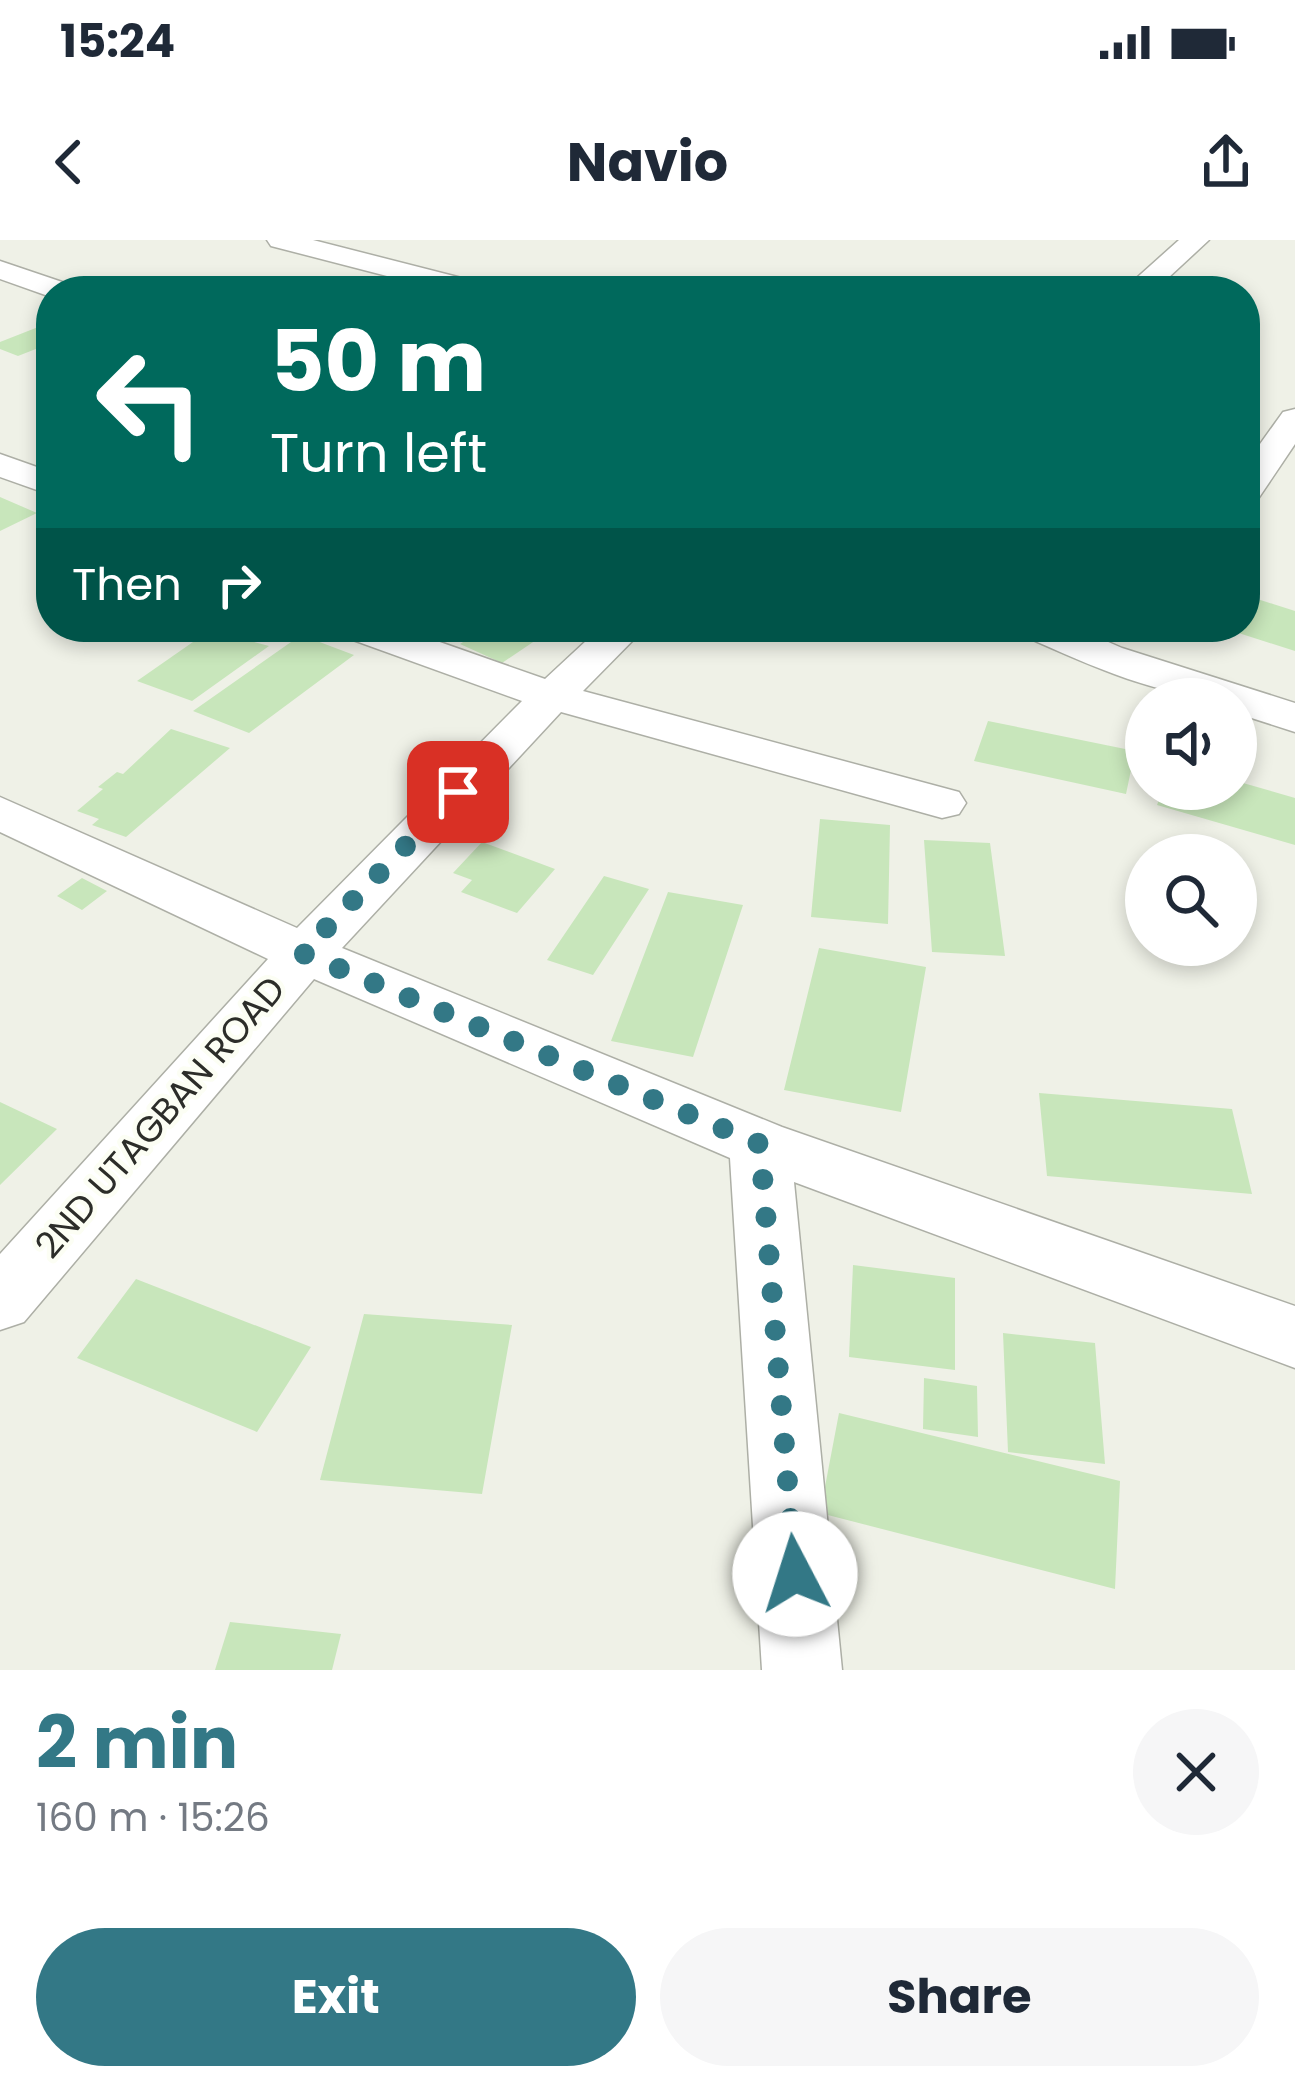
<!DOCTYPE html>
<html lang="en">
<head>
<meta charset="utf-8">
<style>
  body { margin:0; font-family:Poppins,sans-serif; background:#f6f6f7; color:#1f2937; height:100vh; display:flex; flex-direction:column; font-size:45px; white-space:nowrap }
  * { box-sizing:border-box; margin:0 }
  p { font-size:39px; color:#747a83 }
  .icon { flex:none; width:66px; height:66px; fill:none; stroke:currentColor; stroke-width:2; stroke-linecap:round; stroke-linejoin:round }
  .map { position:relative; height:1430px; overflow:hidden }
  .details { display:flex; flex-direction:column; background:#fff; flex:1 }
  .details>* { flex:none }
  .banner { position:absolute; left:36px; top:36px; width:1224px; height:366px; border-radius:48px; box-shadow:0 6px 18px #0003; background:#00695c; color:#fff; overflow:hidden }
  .tools { position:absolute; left:1125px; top:438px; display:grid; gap:24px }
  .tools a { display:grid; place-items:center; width:132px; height:132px; border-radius:50%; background:#fff; box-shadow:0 6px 18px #0003; font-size:60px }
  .pin { position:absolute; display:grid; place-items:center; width:102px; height:102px; color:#fff; margin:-51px; border-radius:24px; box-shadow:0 6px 18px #0006 }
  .me { position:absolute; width:132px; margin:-66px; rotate:355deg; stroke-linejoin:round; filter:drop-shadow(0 0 9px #0008) }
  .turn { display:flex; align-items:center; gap:42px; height:252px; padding:0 36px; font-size:54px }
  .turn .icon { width:156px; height:156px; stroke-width:2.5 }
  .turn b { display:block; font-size:84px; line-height:102px }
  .then { display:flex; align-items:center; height:114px; padding:0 36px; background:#0003; gap:24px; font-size:45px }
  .round { display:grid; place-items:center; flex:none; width:126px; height:126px; border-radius:63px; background:#f6f6f7 }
  .head { display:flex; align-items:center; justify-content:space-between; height:204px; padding:0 36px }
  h1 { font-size:72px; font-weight:700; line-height:90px; color:#337886 }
  .action { display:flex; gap:24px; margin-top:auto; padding:24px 36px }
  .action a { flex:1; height:138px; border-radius:72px; background:#337886; color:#fff; font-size:48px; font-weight:700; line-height:138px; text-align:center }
  .action a+a { background:#f6f6f7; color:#1f2937 }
  .status { display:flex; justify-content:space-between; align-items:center; height:84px; padding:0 60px; background:#fff; direction:ltr }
  .status svg { height:33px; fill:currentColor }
  header { display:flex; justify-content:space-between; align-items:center; height:156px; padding:0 36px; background:#fff; font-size:54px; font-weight:700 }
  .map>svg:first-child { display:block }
</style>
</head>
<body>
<div class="status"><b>15:24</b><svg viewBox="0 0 49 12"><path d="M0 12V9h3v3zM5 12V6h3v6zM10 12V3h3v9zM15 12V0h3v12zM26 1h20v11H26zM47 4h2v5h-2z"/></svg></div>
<header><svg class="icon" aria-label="back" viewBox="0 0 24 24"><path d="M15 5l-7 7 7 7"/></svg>Navio<svg class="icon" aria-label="share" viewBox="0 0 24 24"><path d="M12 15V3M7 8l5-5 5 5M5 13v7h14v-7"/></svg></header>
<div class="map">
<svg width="1295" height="1430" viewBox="0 0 1295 1430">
  <rect width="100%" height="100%" fill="#eff1e7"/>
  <!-- building -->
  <path fill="#c8e6bb" d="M51,82V103L18,116L0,109V102Z
    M0,257L37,273L0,291Z
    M1245,355L1295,371V411L1223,388L1245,387Z
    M486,387H528L545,394L502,423L460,404Z
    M225,394L269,406L192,461L137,441L203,395L217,400Z
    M301,395L354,415L249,493L193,471Z
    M988,481L1135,511L1126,554L974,521Z
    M171,489L230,508L126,597L92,585L99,579L77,571L103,549L98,547L117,532L123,534Z
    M1236,541L1295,558V605L1157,565L1163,549H1236Z
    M820,579L890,585L888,684L811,677Z
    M924,600L990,603L1005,716L932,712Z
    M482,602L555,629L517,673L461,652L472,640L453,633Z
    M604,636L649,649L593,735L547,720Z
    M82,638L107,651L82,670L57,656Z
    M668,652L743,665L693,817L611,801Z
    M819,708L926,727L901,872L784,850Z
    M1039,853L1232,869L1252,954L1047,936Z
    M0,862L57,889L0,945Z
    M853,1025L955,1038V1130L849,1117Z
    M136,1039L311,1107L257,1192L77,1118Z
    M364,1074L512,1085L482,1254L320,1240Z
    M1003,1093L1095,1103L1105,1224L1008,1212Z
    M924,1138L977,1146L978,1197L923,1189Z
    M839,1173L1120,1241L1115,1349L820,1273Z
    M230,1382L341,1394L332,1430H215Z"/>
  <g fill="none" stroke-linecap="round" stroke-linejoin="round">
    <!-- minor casing -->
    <g stroke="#adafa6" stroke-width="3">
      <path id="minor" d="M267,0H313L489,45L494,51H445L271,6Z
        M1179,0H1209L1154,51H1122Z
        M0,21L71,45L76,51H51V57L0,39Z
        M1295,169V204L1258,259L1245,262V225L1283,172Z
        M0,214L51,232V255L0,237Z
        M336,387H397L545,439L601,387H646L583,451L959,552L966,563L959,574L942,578L561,472L342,708L782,887L1295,1066V1128L794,942L842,1430H762L730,918L314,739L24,1082L0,1090V1014L268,719L0,592V557L297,688L522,461L342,396Z
        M1018,387H1074L1122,408L1295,463V492L1236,473V459C1161,459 1092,426 1024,396Z"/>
    </g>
    <!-- minor -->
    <use href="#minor" fill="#fff" fill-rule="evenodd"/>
  </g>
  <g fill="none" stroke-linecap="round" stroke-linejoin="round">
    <!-- route -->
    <path stroke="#337886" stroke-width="21" stroke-dasharray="0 37.8" d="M458,552L302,713L760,904L795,1334"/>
  </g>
  <g text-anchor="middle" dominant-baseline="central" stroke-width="9" stroke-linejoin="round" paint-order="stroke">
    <!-- street labels -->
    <g font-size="36" fill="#2c2d29" stroke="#fcfef4">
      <text transform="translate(160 877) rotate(-49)">2ND UTAGBAN ROAD</text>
    </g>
  </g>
</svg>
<div class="tools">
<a><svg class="icon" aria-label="sound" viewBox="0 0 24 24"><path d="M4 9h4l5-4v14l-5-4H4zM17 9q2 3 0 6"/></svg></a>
<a><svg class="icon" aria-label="search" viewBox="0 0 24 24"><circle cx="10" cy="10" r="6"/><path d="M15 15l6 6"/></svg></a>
</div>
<div class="pin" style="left:458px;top:552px;background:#d93025"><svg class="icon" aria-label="arrive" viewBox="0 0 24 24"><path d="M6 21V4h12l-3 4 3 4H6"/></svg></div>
<svg class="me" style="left:795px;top:1334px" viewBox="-20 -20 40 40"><circle r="19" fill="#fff"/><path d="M0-13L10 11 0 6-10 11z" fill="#337886"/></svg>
<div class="banner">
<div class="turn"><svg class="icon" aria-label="left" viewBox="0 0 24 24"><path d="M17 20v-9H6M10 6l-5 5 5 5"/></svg><div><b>50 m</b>Turn left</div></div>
<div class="then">Then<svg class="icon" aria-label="right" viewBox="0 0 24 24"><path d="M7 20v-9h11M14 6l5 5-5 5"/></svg></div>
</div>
</div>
<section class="details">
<div class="head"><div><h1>2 min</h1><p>160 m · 15:26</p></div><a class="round"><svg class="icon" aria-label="close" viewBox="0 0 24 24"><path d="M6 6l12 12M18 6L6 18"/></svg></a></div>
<div class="action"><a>Exit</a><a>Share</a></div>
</section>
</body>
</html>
